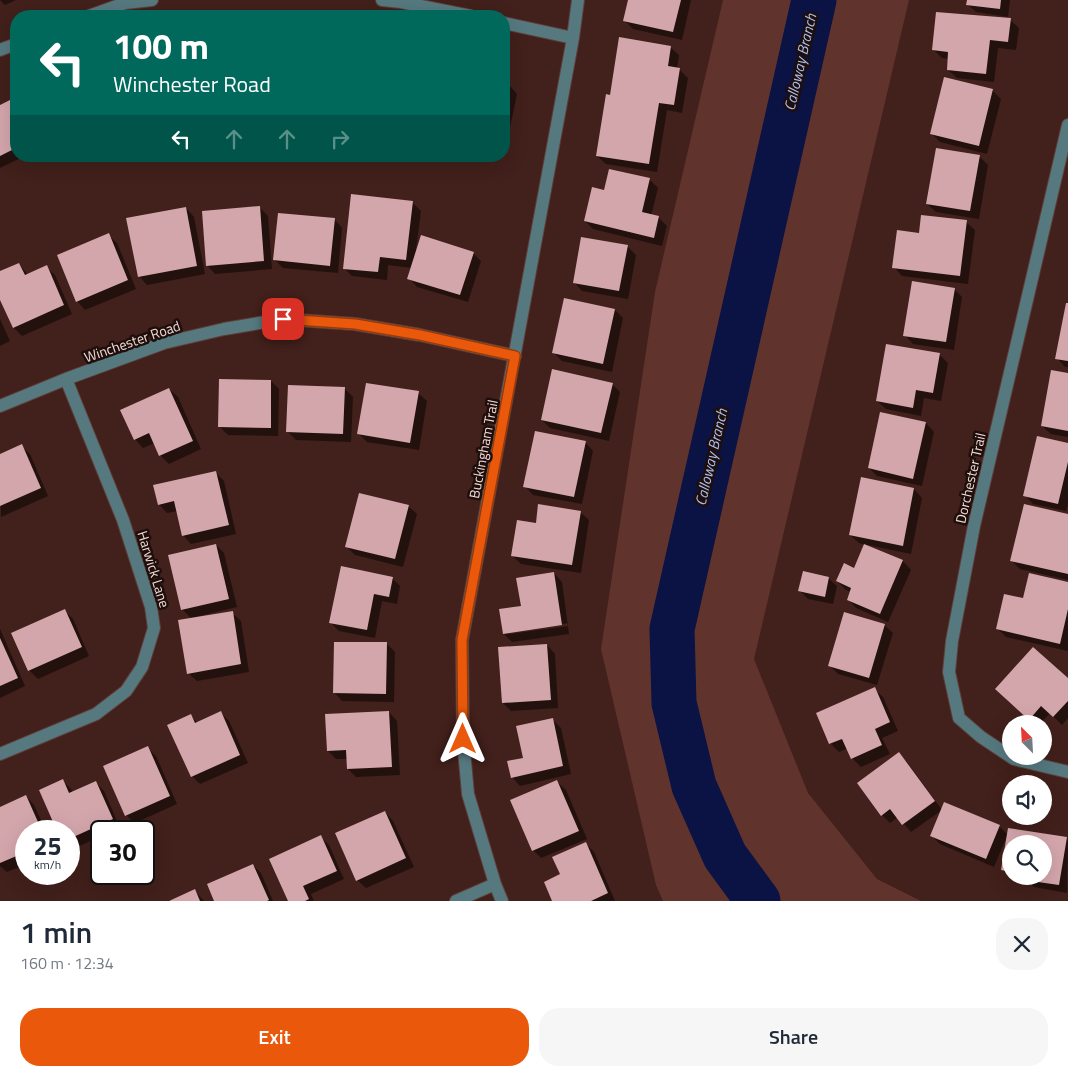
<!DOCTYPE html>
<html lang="en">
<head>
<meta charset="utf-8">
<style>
  body { margin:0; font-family:"Titillium Web",sans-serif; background:#f6f6f7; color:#1f2937; height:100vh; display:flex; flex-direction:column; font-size:19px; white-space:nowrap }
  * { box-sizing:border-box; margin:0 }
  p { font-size:16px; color:#747a83 }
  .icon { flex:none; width:28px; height:28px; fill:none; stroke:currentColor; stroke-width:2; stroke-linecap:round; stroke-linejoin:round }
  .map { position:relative; height:901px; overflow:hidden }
  .side { display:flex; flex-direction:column; background:#fff; flex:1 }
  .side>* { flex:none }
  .guide { position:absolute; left:10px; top:10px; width:500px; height:152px; border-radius:20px; box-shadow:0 5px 20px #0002; background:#00695c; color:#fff; overflow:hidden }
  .needle { width:32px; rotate:336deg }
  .buttons { position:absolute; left:1002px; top:715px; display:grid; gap:10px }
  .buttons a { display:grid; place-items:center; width:50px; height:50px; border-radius:50%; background:#fff; box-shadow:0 5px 20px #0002; font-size:25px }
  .speed { position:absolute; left:15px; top:820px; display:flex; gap:10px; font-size:25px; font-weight:700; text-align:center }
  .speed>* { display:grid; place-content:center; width:65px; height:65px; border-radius:50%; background:#fff; box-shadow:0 5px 20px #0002; line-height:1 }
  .speed small { font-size:12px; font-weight:400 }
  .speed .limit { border:2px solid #111; border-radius:8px; background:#fff; color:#111 }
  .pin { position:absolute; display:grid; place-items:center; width:42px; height:42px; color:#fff; margin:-21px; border-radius:10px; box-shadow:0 2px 8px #0006 }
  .me { position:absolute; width:55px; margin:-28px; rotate:0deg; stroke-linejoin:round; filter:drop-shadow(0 0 4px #0008) }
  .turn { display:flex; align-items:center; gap:18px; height:105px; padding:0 20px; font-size:22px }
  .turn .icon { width:65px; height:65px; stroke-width:2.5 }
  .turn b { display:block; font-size:35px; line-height:42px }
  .lanes { display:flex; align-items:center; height:48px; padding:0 20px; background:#0003; justify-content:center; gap:25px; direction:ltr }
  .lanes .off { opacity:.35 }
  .round { display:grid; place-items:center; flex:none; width:52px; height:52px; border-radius:20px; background:#f6f6f7 }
  .headline { display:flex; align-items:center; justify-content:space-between; height:85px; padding:0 20px }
  h1 { font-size:30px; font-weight:600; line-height:38px }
  .button { display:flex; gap:10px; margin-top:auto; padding:10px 20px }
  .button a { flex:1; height:58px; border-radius:20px; background:#ea580c; color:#fff; font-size:20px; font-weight:600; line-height:58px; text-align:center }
  .button a+a { background:#f6f6f7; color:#1f2937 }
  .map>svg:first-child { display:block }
</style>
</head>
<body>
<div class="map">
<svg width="1068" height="901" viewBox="0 0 1068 901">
  <rect width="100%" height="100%" fill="#42201b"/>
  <!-- green -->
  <path fill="#60332d" d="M723,0H909L754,659L808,793L877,879L921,901H663L656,885L601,649L655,292Z"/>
  <!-- shadow -->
  <path fill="#0007" fill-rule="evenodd" d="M0,0H16L5,5Z
    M629,0H691L682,40L633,29L625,21Z
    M968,0H1010L1008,17L976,12L967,4Z
    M1010,20L1019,28L1016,50L998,48L994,82L957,78L948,70L949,59L942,58L933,49Z
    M670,47L679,55L677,69H679L688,78L682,113L667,110L657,172L606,164L597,156L612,97Z
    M504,84L509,85L517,94L508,137L504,136Z
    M992,90L1001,99L987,154L940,142L931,133Z
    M10,102L16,108V156H25L0,168V106Z
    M979,156L988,165L979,219L936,212L927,204Z
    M650,180L658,188L651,216L659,218L667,226L662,246L593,229L585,221L605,192Z
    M412,202L421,211L416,249L473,253L481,261L468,302L417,287L409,278L412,268L388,265L387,280L352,276L344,268Z
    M186,208L194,217L205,274L147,285L139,276Z
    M260,208L268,216L272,269L215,274L207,265Z
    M334,219L342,228L338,273L283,268L274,259Z
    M966,222L975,230L968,284L902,276L894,267L920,234Z
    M108,235L117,243L136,289L85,310L77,301Z
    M627,246L636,255L628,299L582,291L574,282Z
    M19,264L28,275L46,267L55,275L72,314L22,336L14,328L0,297V273Z
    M954,289L962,297L954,350L913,344L905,335Z
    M565,299L615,310L623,318L612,372L562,361L553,352Z
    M1068,305V367H1065L1057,358Z
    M0,319L10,341L0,346Z
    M939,354L948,363L941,401L924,398L921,416L886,409L877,401Z
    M1068,374V437L1051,434L1042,426Z
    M271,381L279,389L278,436L228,435L220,427Z
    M612,384L620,392L609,441L550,428L542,420Z
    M169,389L178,397L201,449L169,464L160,455L155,443L143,448L135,439Z
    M345,389L353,397L351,442L296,440L287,431Z
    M418,393L427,401L419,450L367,442L359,434Z
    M926,423L934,432L922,486L877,476L869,468Z
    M585,442L593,451L582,504L533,495L525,486Z
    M1068,444V504L1066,511L1033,504L1025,495Z
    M21,446L30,454L48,496L1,517L0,455Z
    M216,473L224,481L236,534L191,544L183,535L177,511L167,513L159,504Z
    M862,479L914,489L922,498L911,554L868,545V546L903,561L911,570L888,622L856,608L848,599L851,592L846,590L837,581L854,569L865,545L859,543L850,535Z
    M408,506L417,514L403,567L355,555L347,547Z
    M580,512L589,520L581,573L521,564L513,556L537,524Z
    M1068,515V580L1020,569L1012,561Z
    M216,545L224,553L237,607L191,618L182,609Z
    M554,573L562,582L569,634L512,642L504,634L522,607ZM568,623V626L509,634V632Z
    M392,578L400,586L397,604L382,601L375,638L339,631L330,622Z
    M828,578L837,586L833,604L808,599L800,591Z
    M1068,583V651L1006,637L997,628L1024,600Z
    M65,611L73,619L89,656L38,679L29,670Z
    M232,613L241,621L249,672L197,681L188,673Z
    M884,625L893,633L877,685L838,674L830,666Z
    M0,629L25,686L0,698Z
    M387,644L395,652L394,702L342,701L334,692Z
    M547,645L555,654L558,708L511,711L503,703Z
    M1068,679V718L1062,725L1050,713L1040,724H1034L1005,698Z
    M874,689L883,697L898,731L882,738L890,754L861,767L852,758L848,748L839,752L831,744L817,714Z
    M389,712L397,721L400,775L356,777L348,769V759H336L328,751Z
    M221,713L229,721L248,763L200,784L192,776L191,716L198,723Z
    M552,719L561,728L571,774L520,786L512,777Z
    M147,747L156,756L177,804L135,823L126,815Z
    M899,754L907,762L942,810L911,832L898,817L890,823L882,815Z
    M63,781L71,789L73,793L96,783L104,791L120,828L113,831H101V836L71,850L69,847V831H58L40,791Z
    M557,782L566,790L587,839L541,858L533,850Z
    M26,796L34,805L46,831H26V864L7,872L0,866V808Z
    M385,812L393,821L414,867L366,888L357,880Z
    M999,826L1008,835L1066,838L1068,840L1067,893L1034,887L1027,881L1011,878L1003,870L1007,836L994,867L940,844L931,835ZM1011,844H1044V876H1011Z
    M321,837L329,845L344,879L311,894L314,901H289Z
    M586,844L594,852L615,901H553L561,875Z
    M253,865L261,873L273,901H216Z
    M195,891L204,901H172Z"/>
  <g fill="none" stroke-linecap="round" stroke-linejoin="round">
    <!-- river -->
    <path stroke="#0a1344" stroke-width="45" d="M758,901L725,856L694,786L674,703L672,629L814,0"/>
  </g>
  <!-- building -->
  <path fill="#d3a6ac" d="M628,0H681L673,32L623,21Z
    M967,0H1001L1000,9L966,5Z
    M936,12L1011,18L1008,42L990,40L986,74L947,70L948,52L932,50Z
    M619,37L671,46L668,66L680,68L674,105L659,103L649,164L596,156L606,94L610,95Z
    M944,77L993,89L979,146L930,134Z
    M504,83L509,84L505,106H504Z
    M10,100L16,114V148L0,156V105Z
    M936,148L980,155L970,211L926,204Z
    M609,169L650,178L642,212L659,216L654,238L584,221L592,187L604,190Z
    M351,194L413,201L406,260L380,257L378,272L343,269Z
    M260,206L264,261L206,266L202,211Z
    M186,207L197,266L138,277L126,218Z
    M278,213L335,218L330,266L273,260Z
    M921,215L967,220L960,276L892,268L897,230L919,233Z
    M109,233L128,280L76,302L57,255Z
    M421,235L474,252L460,295L407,279Z
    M581,237L628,245L619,291L573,283Z
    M19,263L25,275L47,265L64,305L13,328L0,300V271Z
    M912,281L955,288L946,342L903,336Z
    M564,298L615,309L603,364L552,353Z
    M1066,303H1068V361L1055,359Z
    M886,344L940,353L933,393L916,390L913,408L876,401Z
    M552,369L613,383L601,433L541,420Z
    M1051,370L1068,373V431L1041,426Z
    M219,379L271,380V428L218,427Z
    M366,383L419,391L410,443L357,434Z
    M288,385L345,387L343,434L286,432Z
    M169,388L193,441L159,456L149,433L134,440L120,410Z
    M880,412L926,422L913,479L868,468Z
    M535,431L586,441L574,497L523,487Z
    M1037,436L1068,443V462L1058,504L1023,496Z
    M22,444L41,488L0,506V454Z
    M216,471L229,525L182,536L174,501L158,505L153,485Z
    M861,477L914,488L903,546L849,535Z
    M359,493L409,505L395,559L345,547Z
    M538,504L581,511L572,565L511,556L517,520L536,523Z
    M1024,504L1068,514V574L1010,561Z
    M216,544L229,599L181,610L168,555Z
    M864,544L903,560L880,614L847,600L851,588L836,581L844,563L854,568Z
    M341,566L393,577L389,597L374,594L367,630L329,623Z
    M803,571L829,577L825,597L798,591Z
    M554,572L562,625L503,634L499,609L521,606L516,578Z
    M1029,573L1068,582V609L1060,644L996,629L1004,594L1023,598Z
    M65,609L82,647L28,671L11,633Z
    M233,611L241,664L187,674L178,620Z
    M844,612L885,624L869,678L828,666Z
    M0,638L18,678L0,686Z
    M334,642H387L386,694L333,693Z
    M547,644L551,700L502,703L498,647Z
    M1033,647L1068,678V701L1053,717L1041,706L1029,720L995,689Z
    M875,687L890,722L875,729L882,745L851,759L842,739L829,744L816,713Z
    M221,711L240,755L191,777L167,725L191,714L195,723Z
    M389,711L392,767L347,769L346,750L327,751L325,714Z
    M553,718L563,766L511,778L507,761L523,758L516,726Z
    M148,746L170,796L125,816L103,766Z
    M899,752L935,801L902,825L890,809L881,816L857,783Z
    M63,779L69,793L96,781L113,819L69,839V831H57L39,790Z
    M557,780L579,831L532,851L510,800Z
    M26,795L42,831H26V852L0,863V807Z
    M944,802L1000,825L986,859L930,836Z
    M385,811L406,858L356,881L335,833Z
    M1008,828L1067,837L1059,885L1024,880L1025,876H1044V844H1011V872L1001,870Z
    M321,835L337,871L303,886L309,899L305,901H288L269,859Z
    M586,842L608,893L591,901H552L544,882L560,874L552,857Z
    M253,864L269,900L267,901H214L207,884Z
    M195,889L200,901H169Z"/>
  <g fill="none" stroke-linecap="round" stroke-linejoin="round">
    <!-- minor casing -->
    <g stroke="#5e3e39" stroke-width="14">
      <path id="minor" d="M382,0L401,2L471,16
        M89,16L125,3L152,0
        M504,23L573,38
        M0,50L16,44
        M1068,125L974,526L952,641L949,672L959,718L981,737L1014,759L1068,772
        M0,406L66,379L164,343L224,329L283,319L355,324L420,335L515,356
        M0,754L96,714L126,691L142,667L154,628L151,607L123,520L66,379
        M456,901L495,884
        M502,901L495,884L468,794L463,739L462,640L573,38L578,0"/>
    </g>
    <!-- minor -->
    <use href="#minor" stroke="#55797f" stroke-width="12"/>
  </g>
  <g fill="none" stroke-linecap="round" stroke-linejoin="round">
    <!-- route casing -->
    <g stroke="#983908" stroke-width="12">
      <path id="route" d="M283,319L355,324L420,335L515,356L462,640L463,739"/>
    </g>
    <!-- route -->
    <use href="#route" stroke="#ea580c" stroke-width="9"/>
  </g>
  <g text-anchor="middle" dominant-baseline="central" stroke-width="5" stroke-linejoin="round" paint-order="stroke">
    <!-- street labels -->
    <g font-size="14" fill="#f3dbd7" stroke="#1e0f0c">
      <text transform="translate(132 341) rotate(-19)">Winchester Road</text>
      <text transform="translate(483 449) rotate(-79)">Buckingham Trail</text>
      <text transform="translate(970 478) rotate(-77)">Dorchester Trail</text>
      <text transform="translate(154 569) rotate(73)">Harwick Lane</text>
    </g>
    <!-- water labels -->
    <g font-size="15" font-style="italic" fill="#adc0f1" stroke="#1e0f0c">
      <text transform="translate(800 62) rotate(-77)">Calloway Branch</text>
      <text transform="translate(711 457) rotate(-77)">Calloway Branch</text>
    </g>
  </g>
</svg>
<div class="buttons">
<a><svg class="needle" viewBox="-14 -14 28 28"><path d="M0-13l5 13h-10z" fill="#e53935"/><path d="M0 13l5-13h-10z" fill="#747a83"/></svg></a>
<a><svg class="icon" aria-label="sound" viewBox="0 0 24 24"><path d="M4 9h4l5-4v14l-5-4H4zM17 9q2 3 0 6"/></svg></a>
<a><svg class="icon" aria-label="search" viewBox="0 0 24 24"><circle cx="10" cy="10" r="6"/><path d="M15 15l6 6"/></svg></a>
</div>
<div class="speed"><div>25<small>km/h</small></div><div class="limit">30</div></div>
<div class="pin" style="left:283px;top:319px;background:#d93025"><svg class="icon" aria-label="arrive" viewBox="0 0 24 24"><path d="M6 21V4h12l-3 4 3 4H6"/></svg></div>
<svg class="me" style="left:463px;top:739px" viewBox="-20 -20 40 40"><path d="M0-17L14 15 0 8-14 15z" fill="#ea580c" stroke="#fff" stroke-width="4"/></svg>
<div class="guide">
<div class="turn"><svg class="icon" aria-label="left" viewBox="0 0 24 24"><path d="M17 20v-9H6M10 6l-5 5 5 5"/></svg><div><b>100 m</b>Winchester Road</div></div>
<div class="lanes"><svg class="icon" aria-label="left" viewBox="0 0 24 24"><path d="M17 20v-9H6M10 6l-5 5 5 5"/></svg><svg class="icon off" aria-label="ahead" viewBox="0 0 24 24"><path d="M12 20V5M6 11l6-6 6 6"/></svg><svg class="icon off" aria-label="ahead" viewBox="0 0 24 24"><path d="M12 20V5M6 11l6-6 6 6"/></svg><svg class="icon off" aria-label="right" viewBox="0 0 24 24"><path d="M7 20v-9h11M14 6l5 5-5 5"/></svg></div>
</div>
</div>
<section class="side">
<div class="headline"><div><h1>1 min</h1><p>160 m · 12:34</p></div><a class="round"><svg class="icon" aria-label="close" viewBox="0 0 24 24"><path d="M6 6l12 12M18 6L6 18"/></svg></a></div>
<div class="button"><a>Exit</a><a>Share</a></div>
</section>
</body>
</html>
